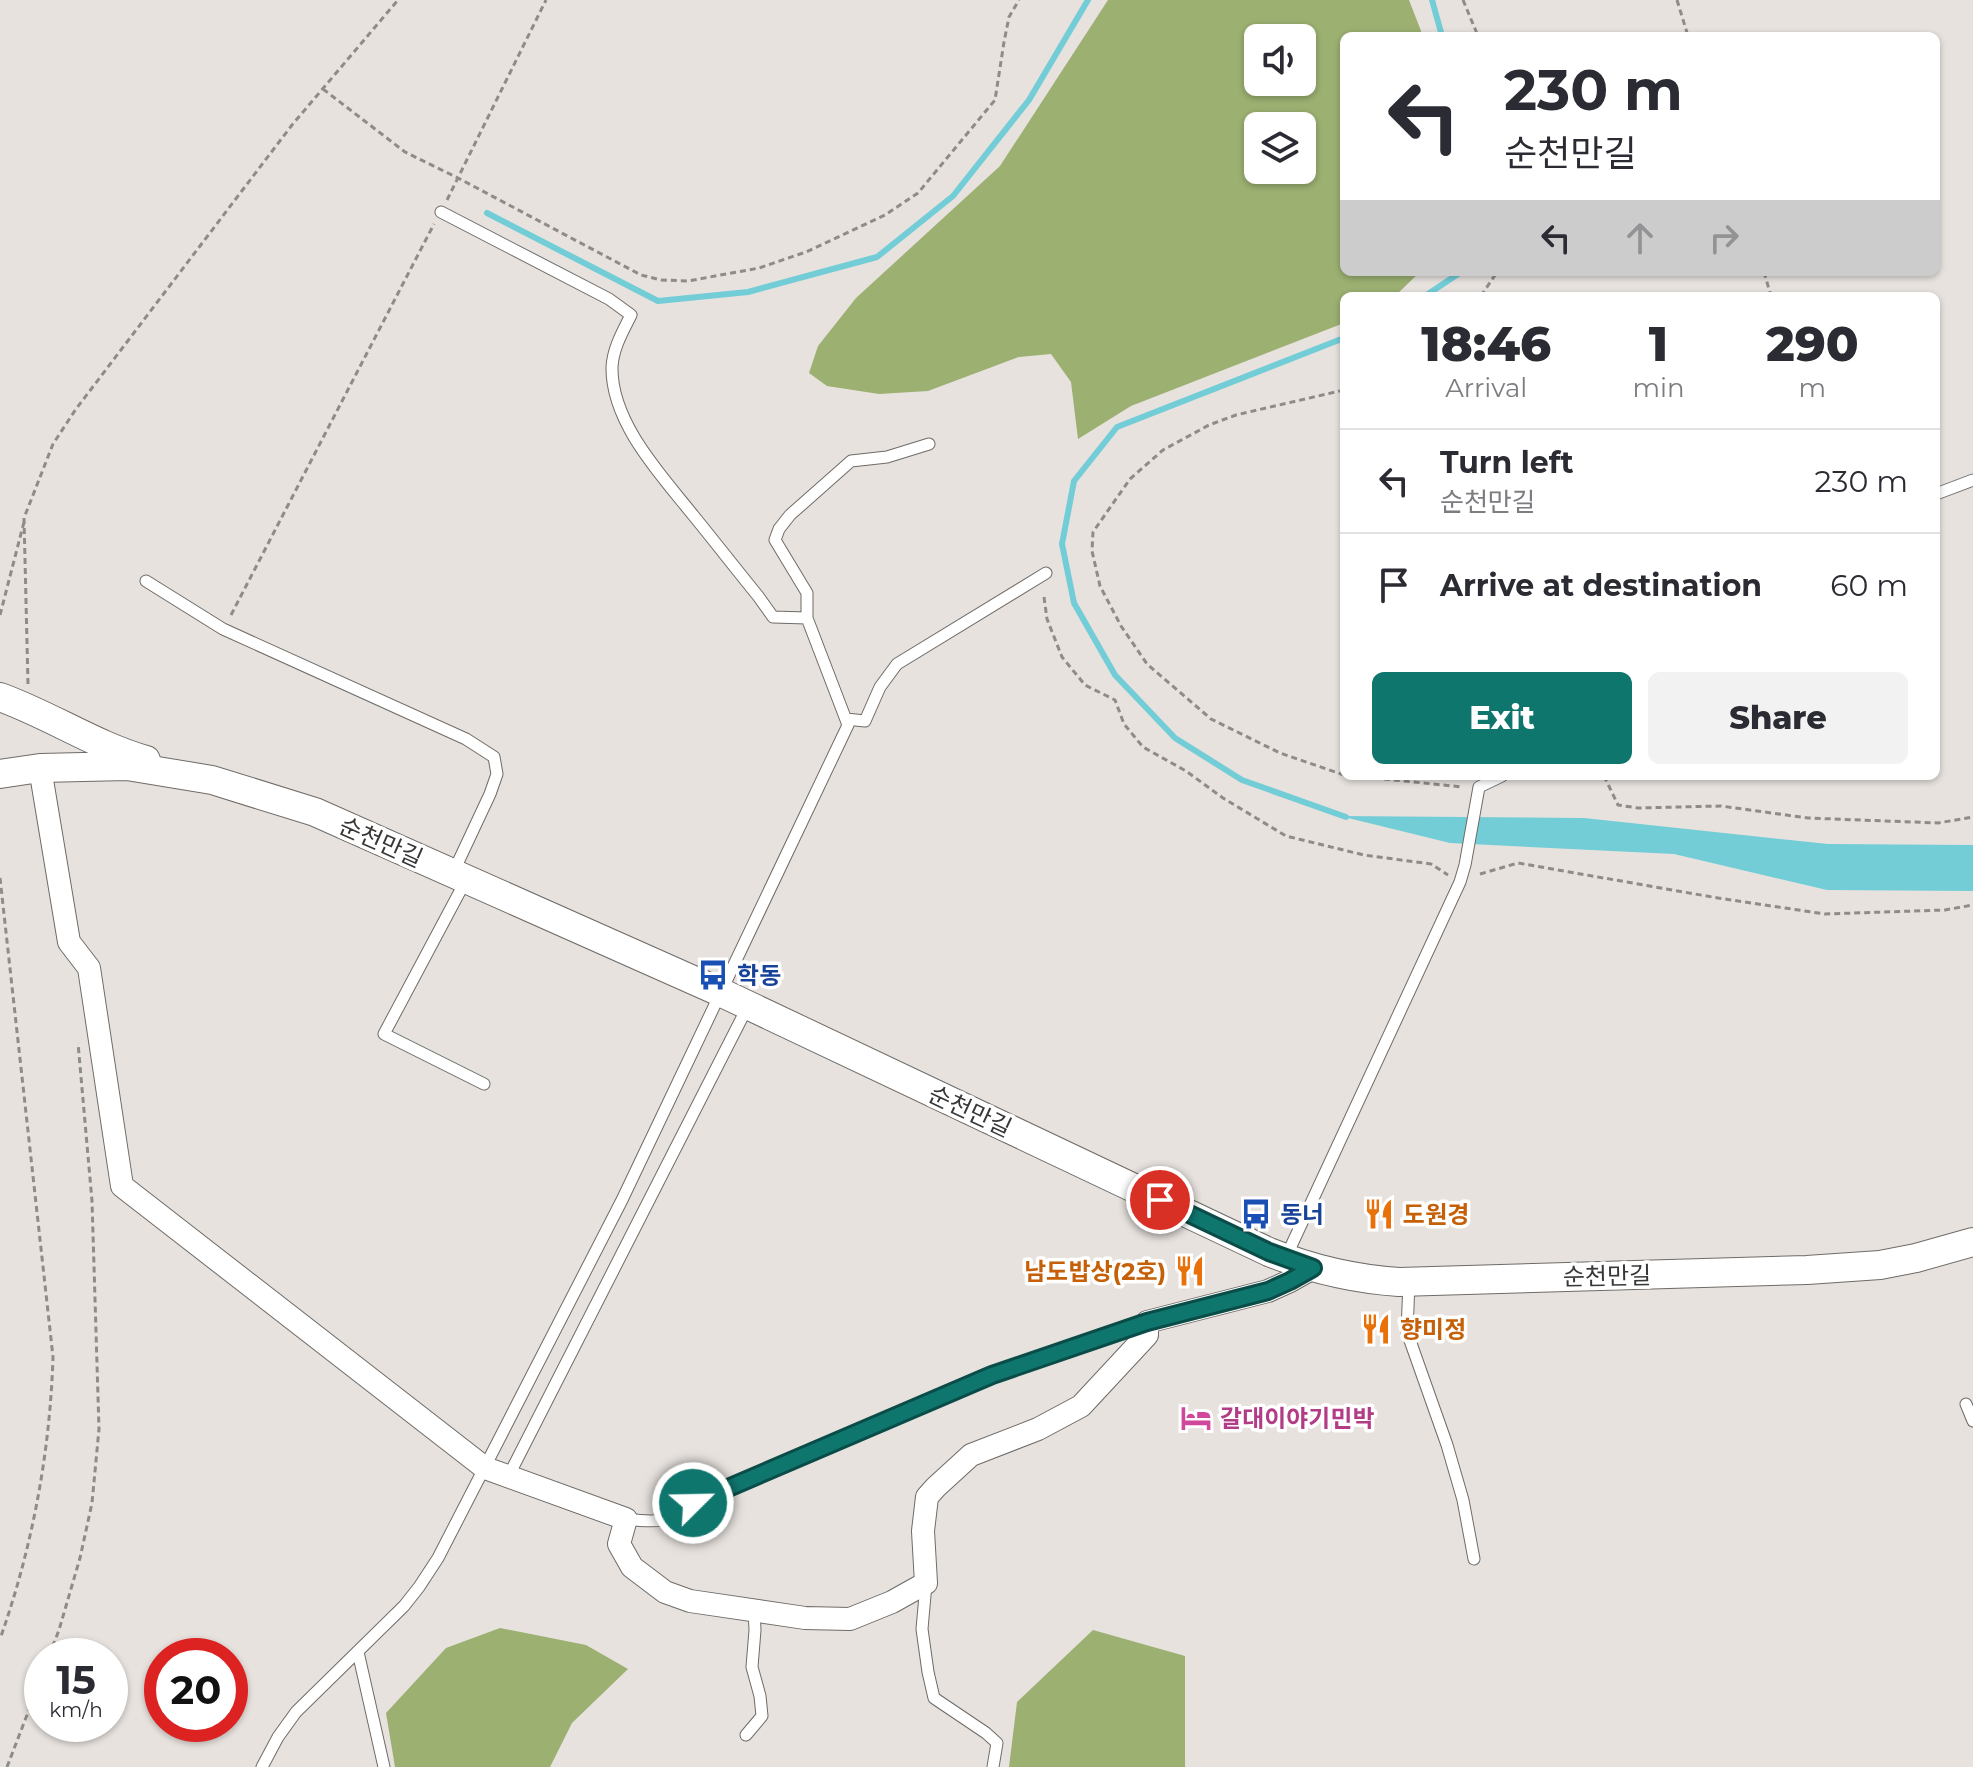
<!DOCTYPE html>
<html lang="en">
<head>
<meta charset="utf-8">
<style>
  body { margin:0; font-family:Montserrat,"Noto Sans KR",sans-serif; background:#f2f2f3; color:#2b2b33; height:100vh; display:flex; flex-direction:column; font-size:30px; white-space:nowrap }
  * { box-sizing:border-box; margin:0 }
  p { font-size:26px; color:#7c7c81 }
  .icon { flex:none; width:44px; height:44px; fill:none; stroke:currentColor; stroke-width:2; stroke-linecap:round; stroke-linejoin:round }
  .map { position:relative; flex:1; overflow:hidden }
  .details { position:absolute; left:1340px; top:292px; width:600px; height:488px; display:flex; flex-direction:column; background:#fff; border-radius:12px; box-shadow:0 2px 6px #0004 }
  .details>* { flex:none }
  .banner { position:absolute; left:1340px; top:32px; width:600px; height:244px; border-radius:12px; box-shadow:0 2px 6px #0004; background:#fff; color:#2b2b33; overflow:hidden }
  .controls { position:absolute; left:1244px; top:24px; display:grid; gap:16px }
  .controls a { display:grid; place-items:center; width:72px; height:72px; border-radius:12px; background:#fff; box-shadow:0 2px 6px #0004; font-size:40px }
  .speed { position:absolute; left:24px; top:1638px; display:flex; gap:16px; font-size:40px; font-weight:700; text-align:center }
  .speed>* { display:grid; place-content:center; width:104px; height:104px; border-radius:50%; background:#fff; box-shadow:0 2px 6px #0004; line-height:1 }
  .speed small { font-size:20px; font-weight:400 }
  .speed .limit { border:12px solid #d22; background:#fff; color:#111 }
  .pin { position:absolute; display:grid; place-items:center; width:68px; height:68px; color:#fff; margin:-34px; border:4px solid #fff; border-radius:50%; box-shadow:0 2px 8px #0007 }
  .me { position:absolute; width:88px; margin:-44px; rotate:67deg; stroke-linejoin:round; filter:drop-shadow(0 0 6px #0008) }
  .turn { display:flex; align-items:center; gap:28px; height:168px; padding:0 32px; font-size:36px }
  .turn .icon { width:104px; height:104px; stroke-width:2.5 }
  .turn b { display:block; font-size:56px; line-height:68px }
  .lanes { display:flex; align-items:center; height:76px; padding:0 32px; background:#0003; justify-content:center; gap:40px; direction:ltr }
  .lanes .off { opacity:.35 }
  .eta { display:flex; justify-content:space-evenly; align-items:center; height:136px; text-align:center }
  .eta b { font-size:48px; font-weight:800; line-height:56px }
  .action { display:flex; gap:16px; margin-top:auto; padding:16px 32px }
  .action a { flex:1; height:92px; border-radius:12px; background:#0f766e; color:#fff; font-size:32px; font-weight:800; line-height:92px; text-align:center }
  .action a+a { background:#f2f2f3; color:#2b2b33 }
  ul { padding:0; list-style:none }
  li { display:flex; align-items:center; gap:24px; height:104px; padding:0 32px; border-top:2px solid #e1e1e2 }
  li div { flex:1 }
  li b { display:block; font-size:30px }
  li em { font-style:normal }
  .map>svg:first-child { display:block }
</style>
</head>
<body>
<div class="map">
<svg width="1973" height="1767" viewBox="0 0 1973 1767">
  <rect width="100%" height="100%" fill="#e7e2de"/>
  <!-- forest -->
  <path fill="#9bb071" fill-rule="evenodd" d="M1108,0H1409L1423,36H1344V272H1420L1395,296H1344V323L1131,406L1078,439L1071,382L1051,354L1019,357L928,391L879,394L827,386L809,373L818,346L856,298L1000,166ZM1258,38H1302V82H1258ZM1258,126H1302V170H1258Z
    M500,1628L586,1645L628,1669L572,1723L550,1767H395L386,1713L446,1648Z
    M1093,1630L1185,1656V1767H1009L1017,1702Z"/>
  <!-- water -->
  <path fill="#72cdd7" d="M1340,816L1584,818L1828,844L1973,845V891L1827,890L1674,854L1450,843Z"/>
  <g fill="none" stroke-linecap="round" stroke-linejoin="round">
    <!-- stream -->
    <path stroke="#72cdd7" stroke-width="6" d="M1432,0L1442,36
      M487,213L658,301L748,292L877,257L953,196L1029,100L1088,0
      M1425,296L1461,272
      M1344,338L1117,427L1074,481L1062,544L1074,603L1115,675L1175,738L1242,780L1346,817"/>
    <!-- service casing -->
    <g stroke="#6f6b67" stroke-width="13">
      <path id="service" d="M1936,494L1973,480
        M146,581L223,629L466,739L494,757L497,774L490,794L453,873
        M807,618V593L775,540L779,529L790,515L851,461L887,457L929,444
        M846,719L865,721L880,687L897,664L1046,573
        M466,880L384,1034L484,1084
        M1286,1257L1460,882L1465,865L1479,787L1502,776
        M1409,1282L1407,1332L1447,1445L1463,1500L1474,1559
        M1966,1404L1973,1421
        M508,1477L748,1006
        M626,1519C658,1523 667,1523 693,1503L992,1375L1147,1322
        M926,1584L922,1629L928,1672L934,1698L986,1733L997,1743L993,1767
        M358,1652L384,1767
        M746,1735L762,1716L760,1696L752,1667L755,1630L754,1610
        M262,1767L278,1737L296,1712L404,1606L419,1587L438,1558L622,1200L848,725L807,618L773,617L758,596C736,569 715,542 693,515C660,474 611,422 612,367C613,348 623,331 631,315L609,299L441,212"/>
    </g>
    <!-- minor casing -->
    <g stroke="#6f6b67" stroke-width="24">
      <path id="minor" d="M40,768L69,942L89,968L122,1186L485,1468L626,1519L619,1544L632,1567L665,1592L690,1601L805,1618L850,1619L892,1602L926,1583L923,1531L927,1497L936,1487L971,1455L1038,1429L1081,1406L1147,1335V1322L1268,1291L1290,1281L1313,1268"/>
    </g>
    <!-- tertiary casing -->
    <g stroke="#6f6b67" stroke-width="30">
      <path id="tertiary" d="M0,697C50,715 96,746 146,760
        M0,774L40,768L127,766L212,780L315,812L720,992L1269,1252C1311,1269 1354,1279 1399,1282L1807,1270L1880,1265L1916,1258L1973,1242"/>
    </g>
    <!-- path -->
    <path stroke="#8e8b88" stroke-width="3" stroke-dasharray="6 4" stroke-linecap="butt" d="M1463,0L1478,36
      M1677,0L1688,36
      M323,89L405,152L458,178L641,275L661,280L688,281L759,268L806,252L885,215L918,193L995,100L1004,42L1009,17L1019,0
      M447,200L546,0
      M1764,272L1771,296
      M1481,296L1497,272
      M1344,390L1236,415L1209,425L1163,450L1130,479L1093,532L1092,551L1100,586L1121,626L1147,664L1211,719L1280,753L1344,775
      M1044,597L1047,619L1062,657L1085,685L1115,700L1124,724L1143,747L1186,771L1223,798L1286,836L1364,855L1431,864L1448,875
      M0,615L24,522
      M231,615L434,224
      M28,684L24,518L53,444L76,409L292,125L398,0
      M1354,776L1463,787
      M1604,776L1618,805L1638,808L1721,806L1808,818L1938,823L1973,817
      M1480,874L1518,863L1718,898L1825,914L1945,910L1973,905
      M0,878L53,1357C50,1453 32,1549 0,1639
      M49,1656L59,1630L80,1558L92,1503L99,1429L92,1201L78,1043
      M7,1767L42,1676"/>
    <!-- service -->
    <use href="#service" stroke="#fff" stroke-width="11"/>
    <!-- minor -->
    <use href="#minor" stroke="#fff" stroke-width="22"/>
    <!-- tertiary -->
    <use href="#tertiary" stroke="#fff" stroke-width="28"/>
  </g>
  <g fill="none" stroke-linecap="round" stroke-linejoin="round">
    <!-- route casing -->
    <g stroke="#0a4d48" stroke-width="20">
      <path id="route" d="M693,1503L992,1375L1147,1322L1268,1291L1290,1281L1313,1268L1269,1252L1160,1200"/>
    </g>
    <!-- route -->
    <use href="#route" stroke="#0f766e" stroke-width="14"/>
  </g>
  <!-- icons -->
  <defs>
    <g id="bus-bare" transform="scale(2.4)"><path d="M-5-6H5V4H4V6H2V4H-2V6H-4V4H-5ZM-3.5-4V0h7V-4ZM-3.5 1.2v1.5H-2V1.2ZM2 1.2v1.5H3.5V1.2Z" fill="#1a4fb4" stroke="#fff" stroke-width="2.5" paint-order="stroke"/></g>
    <g id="restaurant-bare" transform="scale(2.4)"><path d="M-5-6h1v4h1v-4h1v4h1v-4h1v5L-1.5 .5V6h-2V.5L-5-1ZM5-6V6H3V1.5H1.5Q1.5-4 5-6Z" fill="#e8710a" stroke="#fff" stroke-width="2.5" paint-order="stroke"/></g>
    <g id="hotel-bare" transform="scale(2.4)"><path d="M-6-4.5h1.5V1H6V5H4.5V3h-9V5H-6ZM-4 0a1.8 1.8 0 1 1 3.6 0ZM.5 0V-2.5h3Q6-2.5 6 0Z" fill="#d1479c" stroke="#fff" stroke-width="2.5" paint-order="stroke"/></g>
  </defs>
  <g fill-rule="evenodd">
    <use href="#bus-bare" x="713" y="975"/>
    <use href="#bus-bare" x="1256" y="1214"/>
    <use href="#restaurant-bare" x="1379" y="1214"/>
    <use href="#restaurant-bare" x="1190" y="1271"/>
    <use href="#restaurant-bare" x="1376" y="1329"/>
    <use href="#hotel-bare" x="1196" y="1418"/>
  </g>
  <g text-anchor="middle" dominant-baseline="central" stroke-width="7" stroke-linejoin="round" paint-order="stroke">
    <!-- street labels -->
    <g font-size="24" fill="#393735" stroke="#fff">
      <text transform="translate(381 842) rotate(24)">순천만길</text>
      <text transform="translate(970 1111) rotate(25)">순천만길</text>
      <text transform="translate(1607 1276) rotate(-1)">순천만길</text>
    </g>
    <!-- transit labels -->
    <g font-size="24" font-weight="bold" fill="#164399" stroke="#fff" text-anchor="start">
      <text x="737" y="975">학동</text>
      <text x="1280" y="1214">동너</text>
    </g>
    <!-- food labels -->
    <g font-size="24" font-weight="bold" fill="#c56008" stroke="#fff" text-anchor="start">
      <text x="1403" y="1214">도원경</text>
      <text x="1166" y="1271" text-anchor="end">남도밥상(2호)</text>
      <text x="1400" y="1329">향미정</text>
    </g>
    <!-- hotel labels -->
    <g font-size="24" font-weight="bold" fill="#b23c85" stroke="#fff" text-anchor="start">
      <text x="1220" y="1418">갈대이야기민박</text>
    </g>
  </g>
</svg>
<div class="controls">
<a><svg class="icon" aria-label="sound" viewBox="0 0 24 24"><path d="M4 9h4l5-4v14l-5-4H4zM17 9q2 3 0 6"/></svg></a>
<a><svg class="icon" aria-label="layers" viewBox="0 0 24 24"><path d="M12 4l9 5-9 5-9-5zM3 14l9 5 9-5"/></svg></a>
</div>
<div class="speed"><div>15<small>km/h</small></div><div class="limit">20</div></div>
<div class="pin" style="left:1160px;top:1200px;background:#d93025"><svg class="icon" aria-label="arrive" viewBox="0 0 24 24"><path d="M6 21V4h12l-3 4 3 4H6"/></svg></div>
<svg class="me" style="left:693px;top:1503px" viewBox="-20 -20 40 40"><circle r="17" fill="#0f766e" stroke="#fff" stroke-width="3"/><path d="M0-11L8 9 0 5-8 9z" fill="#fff"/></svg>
<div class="banner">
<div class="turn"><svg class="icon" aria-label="left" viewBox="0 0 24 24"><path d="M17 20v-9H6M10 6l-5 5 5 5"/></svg><div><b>230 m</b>순천만길</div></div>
<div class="lanes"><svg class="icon" aria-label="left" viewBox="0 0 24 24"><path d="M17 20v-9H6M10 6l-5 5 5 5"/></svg><svg class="icon off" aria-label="ahead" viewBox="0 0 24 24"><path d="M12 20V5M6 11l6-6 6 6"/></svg><svg class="icon off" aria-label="right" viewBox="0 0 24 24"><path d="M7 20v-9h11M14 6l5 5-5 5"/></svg></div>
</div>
<section class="details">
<div class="eta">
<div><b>18:46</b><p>Arrival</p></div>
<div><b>1</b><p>min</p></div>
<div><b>290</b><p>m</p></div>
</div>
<ul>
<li><svg class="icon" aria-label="left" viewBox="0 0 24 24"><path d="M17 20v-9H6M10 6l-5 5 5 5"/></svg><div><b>Turn left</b><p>순천만길</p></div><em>230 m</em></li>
<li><svg class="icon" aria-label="arrive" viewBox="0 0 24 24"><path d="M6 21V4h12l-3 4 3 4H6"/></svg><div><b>Arrive at destination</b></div><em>60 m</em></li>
</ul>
<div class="action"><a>Exit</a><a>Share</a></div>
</section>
</div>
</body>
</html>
